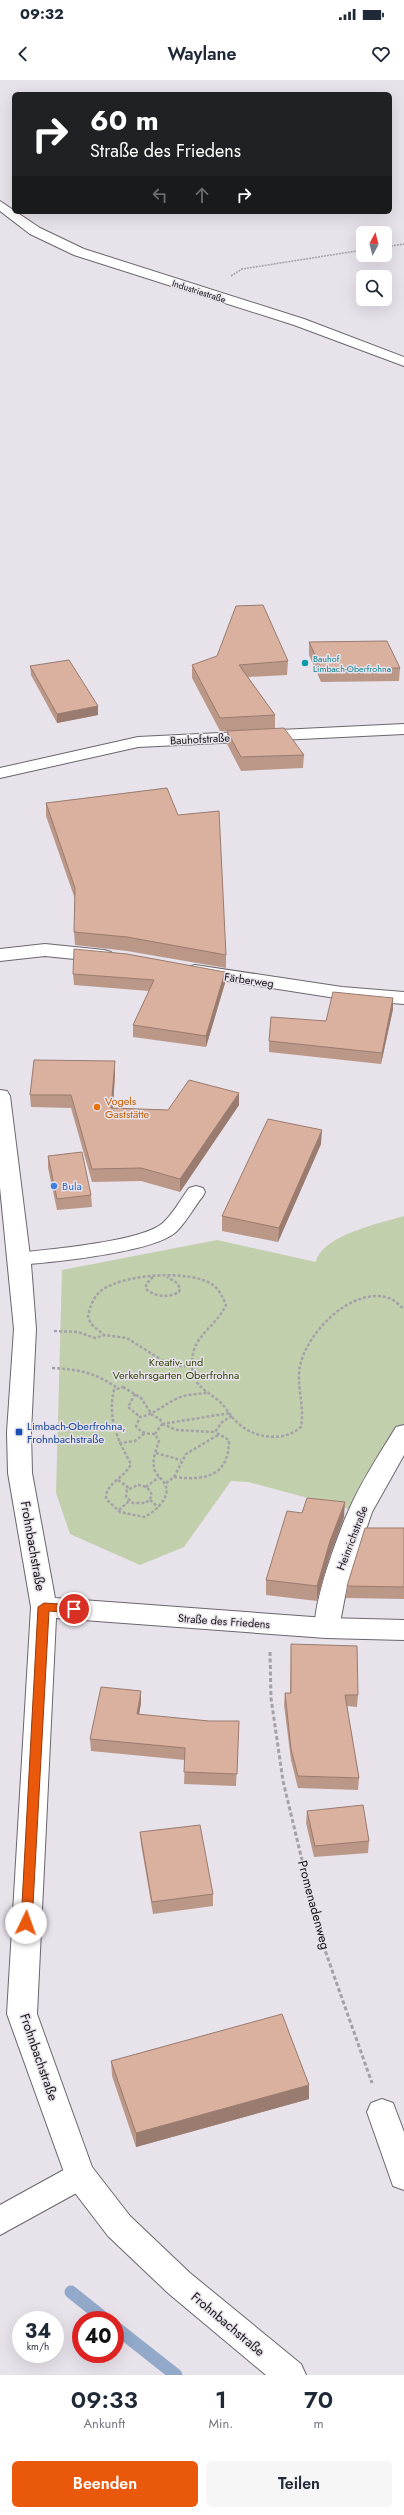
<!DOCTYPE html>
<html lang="de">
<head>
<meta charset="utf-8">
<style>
  body { margin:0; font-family:Jost,sans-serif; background:#f6f6f7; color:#1f2937; height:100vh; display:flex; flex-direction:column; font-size:15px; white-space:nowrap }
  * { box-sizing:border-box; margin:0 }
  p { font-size:13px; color:#747a83 }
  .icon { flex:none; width:22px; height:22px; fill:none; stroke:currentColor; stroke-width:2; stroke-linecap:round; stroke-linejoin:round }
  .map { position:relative; height:2295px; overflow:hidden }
  .drawer { display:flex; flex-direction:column; background:#fff; flex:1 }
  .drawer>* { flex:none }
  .top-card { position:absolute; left:12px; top:12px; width:380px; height:122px; border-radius:6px; box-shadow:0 4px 16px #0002; background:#202124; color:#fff; overflow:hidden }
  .needle { width:26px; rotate:7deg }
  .buttons { position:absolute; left:356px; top:146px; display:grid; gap:8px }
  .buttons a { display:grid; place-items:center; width:36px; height:36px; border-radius:6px; background:#fff; box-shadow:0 4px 16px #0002; font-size:20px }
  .speed { position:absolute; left:12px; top:2231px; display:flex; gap:8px; font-size:20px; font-weight:700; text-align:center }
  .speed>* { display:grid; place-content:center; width:52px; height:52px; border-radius:50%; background:#fff; box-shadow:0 4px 16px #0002; line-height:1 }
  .speed small { font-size:10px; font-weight:400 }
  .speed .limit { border:6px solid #d22; background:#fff; color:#111 }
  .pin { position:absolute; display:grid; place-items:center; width:34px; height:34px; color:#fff; margin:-17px; border:2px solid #fff; border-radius:50%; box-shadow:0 1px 4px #0007 }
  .me { position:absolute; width:44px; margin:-22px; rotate:3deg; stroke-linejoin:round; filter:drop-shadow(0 0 3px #0008) }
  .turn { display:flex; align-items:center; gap:14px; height:84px; padding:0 12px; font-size:18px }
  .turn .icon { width:52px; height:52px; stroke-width:2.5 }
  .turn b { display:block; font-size:28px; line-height:34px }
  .lanes { display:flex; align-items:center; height:38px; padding:0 12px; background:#0003; justify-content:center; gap:20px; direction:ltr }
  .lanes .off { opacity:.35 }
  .eta { display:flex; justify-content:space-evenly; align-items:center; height:68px; text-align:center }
  .eta b { font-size:24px; font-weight:600; line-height:28px }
  .button { display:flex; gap:8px; margin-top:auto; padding:8px 12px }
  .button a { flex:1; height:46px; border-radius:6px; background:#ea580c; color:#fff; font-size:16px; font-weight:600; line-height:46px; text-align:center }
  .button a+a { background:#f6f6f7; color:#1f2937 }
  .status { display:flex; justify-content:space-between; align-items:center; height:28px; padding:0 20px; background:#fff; direction:ltr }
  .status svg { height:11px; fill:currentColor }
  header { display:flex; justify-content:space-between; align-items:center; height:52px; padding:0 12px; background:#fff; font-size:18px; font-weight:600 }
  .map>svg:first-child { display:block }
</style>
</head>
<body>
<div class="status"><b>09:32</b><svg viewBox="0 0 49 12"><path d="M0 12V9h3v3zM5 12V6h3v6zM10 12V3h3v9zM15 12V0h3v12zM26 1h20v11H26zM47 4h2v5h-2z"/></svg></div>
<header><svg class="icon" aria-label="back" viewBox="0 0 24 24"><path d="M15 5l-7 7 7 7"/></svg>Waylane<svg class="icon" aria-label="heart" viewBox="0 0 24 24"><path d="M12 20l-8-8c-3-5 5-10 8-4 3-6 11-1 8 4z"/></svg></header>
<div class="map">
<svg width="404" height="2295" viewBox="0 0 404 2295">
  <rect width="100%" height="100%" fill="#e8e2eb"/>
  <!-- green -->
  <path fill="#c1cfad" d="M404,1136V1353L360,1432L248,1402L231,1401L184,1467L140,1485L70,1454L56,1413L62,1190L217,1160L316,1182C322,1155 381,1143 404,1136Z"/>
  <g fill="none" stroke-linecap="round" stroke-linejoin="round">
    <!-- stream -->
    <path stroke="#92a9ca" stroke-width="13" d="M71,2212L106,2240
      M115,2247L176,2295"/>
    <!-- lane casing -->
    <g stroke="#6b666e" stroke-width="2">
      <path id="lane" d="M196,1106L203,1108L205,1112L203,1116C194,1127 187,1141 177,1151C155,1173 52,1182 19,1185L12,1184L9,1179L12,1174L19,1173C49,1169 144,1162 164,1142C174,1132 181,1119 189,1108Z"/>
    </g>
    <!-- street casing -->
    <g stroke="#6b666e" stroke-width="2">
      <path id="street" d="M0,121L40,148L84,169L304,239L404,277V286L294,245L74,175L30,154L0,131Z
        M404,644V654L138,667L0,698V688L138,657Z
        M45,864L104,870L111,872L114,876L111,880L104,882L45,876L0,881V869Z
        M195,885L342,907L404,912V924L342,919L188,895L185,891L188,887Z
        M404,1345V1375L372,1432L347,1506L339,1548L335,1555L326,1558L317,1555C307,1537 338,1454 348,1432C360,1403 379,1375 396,1347Z
        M382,2019L393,2023L404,2052V2110L393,2106L367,2032L371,2023Z
        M80,2081L91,2085L95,2095L91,2105L0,2155V2125Z"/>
    </g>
    <!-- secondary casing -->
    <g stroke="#6b666e" stroke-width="2">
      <path id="secondary" d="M0,1010L7,1011L10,1016L31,1184L36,1249L31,1352L32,1393L55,1518L326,1538L404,1540V1560L326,1558L56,1538L37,1934L92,2087L130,2136L190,2193L301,2284L306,2295H266L168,2213L108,2156L69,2105L65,2095L7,1934L31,1527L8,1393L7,1352L14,1249L0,1107Z"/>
    </g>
    <!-- path-far2 -->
    <path stroke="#a5a1a8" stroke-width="1.5" stroke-dasharray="2 1" stroke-linecap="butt" d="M385,167L404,164
      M231,196L242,189L363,170"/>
    <!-- path-far1 -->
    <path stroke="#a5a1a8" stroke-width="2.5" stroke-dasharray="3 2" stroke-linecap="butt" d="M153,1197L146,1204V1209C155,1217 168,1218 179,1212L180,1208L177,1203L167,1197
      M54,1251L78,1252L95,1258L104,1255
      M192,1286H171L127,1258L104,1255L91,1244L88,1236C90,1226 94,1216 102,1210C124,1194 191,1189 213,1205C219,1209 223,1218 226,1225C216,1247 193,1255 192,1281C191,1306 204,1308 219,1321C227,1328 231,1338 239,1344C256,1359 284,1362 301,1347C305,1326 296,1306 300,1286C307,1252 352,1206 389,1218C395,1220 400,1226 404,1229
      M52,1288C77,1289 97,1293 117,1308
      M123,1307L141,1318L152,1335L160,1339L162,1344L155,1354L159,1361C156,1370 151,1382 155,1391C158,1397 164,1400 166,1407C170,1418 154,1433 144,1437L120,1432L106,1419C105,1403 125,1398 131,1384C118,1360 107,1338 114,1310Z
      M135,1314L128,1327L140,1337
      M162,1344L177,1350L215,1352L222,1342L232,1336
      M162,1344L230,1333
      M155,1354C147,1354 141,1353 136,1346L140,1337C155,1334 163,1325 176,1319C186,1314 197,1314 207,1313
      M119,1363L135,1361L145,1353
      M156,1373L181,1380
      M174,1397C206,1401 229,1396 229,1360L215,1352
      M118,1400L129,1408
      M166,1403L174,1397L186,1374L218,1355
      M138,1405C145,1406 150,1408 152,1416L146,1423H133L126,1417L127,1410Z
      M146,1407L159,1397
      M150,1420L158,1427
      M119,1430L129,1421"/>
    <!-- path -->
    <path stroke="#a5a1a8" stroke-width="3" stroke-dasharray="4 2.5" stroke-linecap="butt" d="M270,1572L271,1618L283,1701L321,1859L372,2003"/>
    <!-- lane -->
    <use href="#lane" fill="#fff" fill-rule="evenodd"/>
    <!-- street -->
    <use href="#street" fill="#fff" fill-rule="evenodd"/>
    <!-- secondary -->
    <use href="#secondary" fill="#fff" fill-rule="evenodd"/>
  </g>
  <!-- wall -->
  <path fill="#bb9788" d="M309,562L400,588L399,601L321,602L309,575Z
    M288,581L287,595L248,597L275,635V648L304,675L303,688L241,691L227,664V651H220L192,598V585Z
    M30,586L98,626V635L57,643L31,595Z
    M46,723L226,875V888L127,871L75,865L74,852L75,819L46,736Z
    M73,894L225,903L206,967L133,957V945L149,911L74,905Z
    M393,918V929L381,984L269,972V961Z
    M115,994L113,1028L168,1030L239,1025L180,1112L141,1101L92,1102L71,1028L31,1027L30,1015Z
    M321,1064L278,1162L222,1151V1136Z
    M48,1076L91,1115L92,1127L57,1130L48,1088Z
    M302,1433L344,1437L330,1475L317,1521L266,1515V1500Z
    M404,1448V1519L346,1518L347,1506Z
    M291,1564L358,1615L357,1627L347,1626L359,1698L358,1710L298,1708L291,1680L284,1625L285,1613H290Z
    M141,1623L139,1635L209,1641H239L236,1706L184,1704L185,1680L91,1671L90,1659Z
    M307,1731L369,1761L368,1773L314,1777L306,1743Z
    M140,1752L213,1814V1826L153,1834L141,1764Z
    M111,1981L309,2005V2019L136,2067L112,1996Z"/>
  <!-- shaded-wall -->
  <path fill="#997b6f" d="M98,626V635L57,643V634Z
    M225,892V903L206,967V956Z
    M393,918V929L381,984L382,973Z
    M115,981V994L112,1041L111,1028Z
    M239,1013V1025L180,1112V1099Z
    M322,1050L321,1064L278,1162L279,1148Z
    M345,1422L344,1437L330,1475L317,1521V1506L330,1461Z
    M141,1611V1623L137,1646V1634Z
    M309,2005V2019L136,2067V2053Z"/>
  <!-- building -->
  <path fill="#dab09e" stroke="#997b6f" d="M263,525L288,581L239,585L275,635L220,638L192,585L217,576L236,526Z
    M387,561L400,588H321L309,562Z
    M69,580L98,626L57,634L30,586Z
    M284,648L304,675L241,677L227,651Z
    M167,708L178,735L219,731L226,875L127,857L74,852L75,808L46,723Z
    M74,869L127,874L225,892L206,956L133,945L154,900L73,894Z
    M333,912L393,918L382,973L269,961L271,937L326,941Z
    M34,980L115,981L111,1028L168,1030L189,1000L239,1013L180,1099L141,1088L92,1089L71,1015H30Z
    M268,1039L322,1050L279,1148L222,1136Z
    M82,1072L91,1115L57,1119L48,1076Z
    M307,1418L345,1422L330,1461L317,1506L266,1500L287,1431L302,1433Z
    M365,1448H404V1507L347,1506Z
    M291,1564L357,1566L358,1615H345L359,1698L298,1696L291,1669L285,1613H291Z
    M101,1607L141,1611L137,1634L209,1641H239L237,1694L184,1692L185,1668L90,1659Z
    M363,1725L369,1761L315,1766L307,1731Z
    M200,1745L213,1814L152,1822L140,1752Z
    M282,1934L309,2005L136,2053L111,1981Z"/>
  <!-- route -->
  <path fill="#ea580c" stroke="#983908" d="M44,1523L74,1525L79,1529L74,1533L49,1531L32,1843L26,1848L21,1843L38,1527Z"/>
  <!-- markers -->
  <circle fill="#0f9aa8" stroke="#e8e2eb" stroke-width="1.5" cx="305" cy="583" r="4"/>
  <circle fill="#e8710a" stroke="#e8e2eb" stroke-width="1.5" cx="97" cy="1027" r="4"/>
  <circle fill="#3f7fe0" stroke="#e8e2eb" stroke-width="1.5" cx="54" cy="1106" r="4"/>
  <rect fill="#1a4fb4" stroke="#e8e2eb" stroke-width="1.5" x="15" y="1348" width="8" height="8" rx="2"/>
  <g text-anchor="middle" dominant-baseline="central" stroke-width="3" stroke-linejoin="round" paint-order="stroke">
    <!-- far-street labels -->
    <g font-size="9" fill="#151316" stroke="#e8e2eb">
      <text transform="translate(199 211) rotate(18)">Industriestraße</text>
    </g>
    <!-- far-culture labels -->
    <g font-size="9" fill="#0d838f" stroke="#e8e2eb" text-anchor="start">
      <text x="313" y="578">Bauhof<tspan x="313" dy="10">Limbach-Oberfrohna</tspan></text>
    </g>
    <!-- street labels -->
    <g font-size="11" fill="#151316" stroke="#e8e2eb">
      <text transform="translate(200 659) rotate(-3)">Bauhofstraße</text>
      <text transform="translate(249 900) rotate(8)">Färberweg</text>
      <text transform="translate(352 1458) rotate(-69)">Heinrichstraße</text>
      <text transform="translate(224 1541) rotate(4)">Straße des Friedens</text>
    </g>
    <!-- food labels -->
    <g font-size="11" fill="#c56008" stroke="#e8e2eb" text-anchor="start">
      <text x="105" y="1021">Vogels<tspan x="105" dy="13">Gaststätte</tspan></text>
    </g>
    <!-- shop labels -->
    <g font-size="11" fill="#366cbe" stroke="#e8e2eb" text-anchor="start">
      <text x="62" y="1106">Bula</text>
    </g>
    <!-- park labels -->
    <g font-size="11" fill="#324406" stroke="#e8e2eb">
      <text x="176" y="1282">Kreativ- und<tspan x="176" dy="13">Verkehrsgarten Oberfrohna</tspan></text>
    </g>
    <!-- transit labels -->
    <g font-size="11" fill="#164399" stroke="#e8e2eb" text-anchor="start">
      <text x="27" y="1346">Limbach-Oberfrohna,<tspan x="27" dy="13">Frohnbachstraße</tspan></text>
    </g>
    <!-- near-street labels -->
    <g font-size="13" fill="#151316" stroke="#e8e2eb">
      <text transform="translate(33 1466) rotate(80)">Frohnbachstraße</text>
      <text transform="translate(314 1825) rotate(75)">Promenadenweg</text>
      <text transform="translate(39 1977) rotate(71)">Frohnbachstraße</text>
      <text transform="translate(228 2244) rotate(40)">Frohnbachstraße</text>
    </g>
  </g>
</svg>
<div class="buttons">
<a><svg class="needle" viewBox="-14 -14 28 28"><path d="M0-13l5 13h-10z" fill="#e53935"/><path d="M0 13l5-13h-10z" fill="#747a83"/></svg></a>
<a><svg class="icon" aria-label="search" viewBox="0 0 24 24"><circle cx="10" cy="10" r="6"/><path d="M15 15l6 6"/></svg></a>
</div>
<div class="speed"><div>34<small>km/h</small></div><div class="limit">40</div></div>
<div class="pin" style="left:74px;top:1529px;background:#d93025"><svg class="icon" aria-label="arrive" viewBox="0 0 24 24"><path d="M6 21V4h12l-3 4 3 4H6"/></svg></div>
<svg class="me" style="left:26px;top:1843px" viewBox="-20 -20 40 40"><circle r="19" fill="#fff"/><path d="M0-13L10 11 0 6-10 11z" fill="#ea580c"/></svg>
<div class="top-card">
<div class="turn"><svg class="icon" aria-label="right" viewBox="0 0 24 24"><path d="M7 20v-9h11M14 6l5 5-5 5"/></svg><div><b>60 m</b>Straße des Friedens</div></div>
<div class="lanes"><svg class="icon off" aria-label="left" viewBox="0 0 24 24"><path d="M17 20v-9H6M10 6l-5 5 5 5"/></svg><svg class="icon off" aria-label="ahead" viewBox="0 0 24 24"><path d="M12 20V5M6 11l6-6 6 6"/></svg><svg class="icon" aria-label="right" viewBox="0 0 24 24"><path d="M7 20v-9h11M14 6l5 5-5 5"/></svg></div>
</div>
</div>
<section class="drawer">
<div class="eta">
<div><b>09:33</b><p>Ankunft</p></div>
<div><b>1</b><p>Min.</p></div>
<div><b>70</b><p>m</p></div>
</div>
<div class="button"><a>Beenden</a><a>Teilen</a></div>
</section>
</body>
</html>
